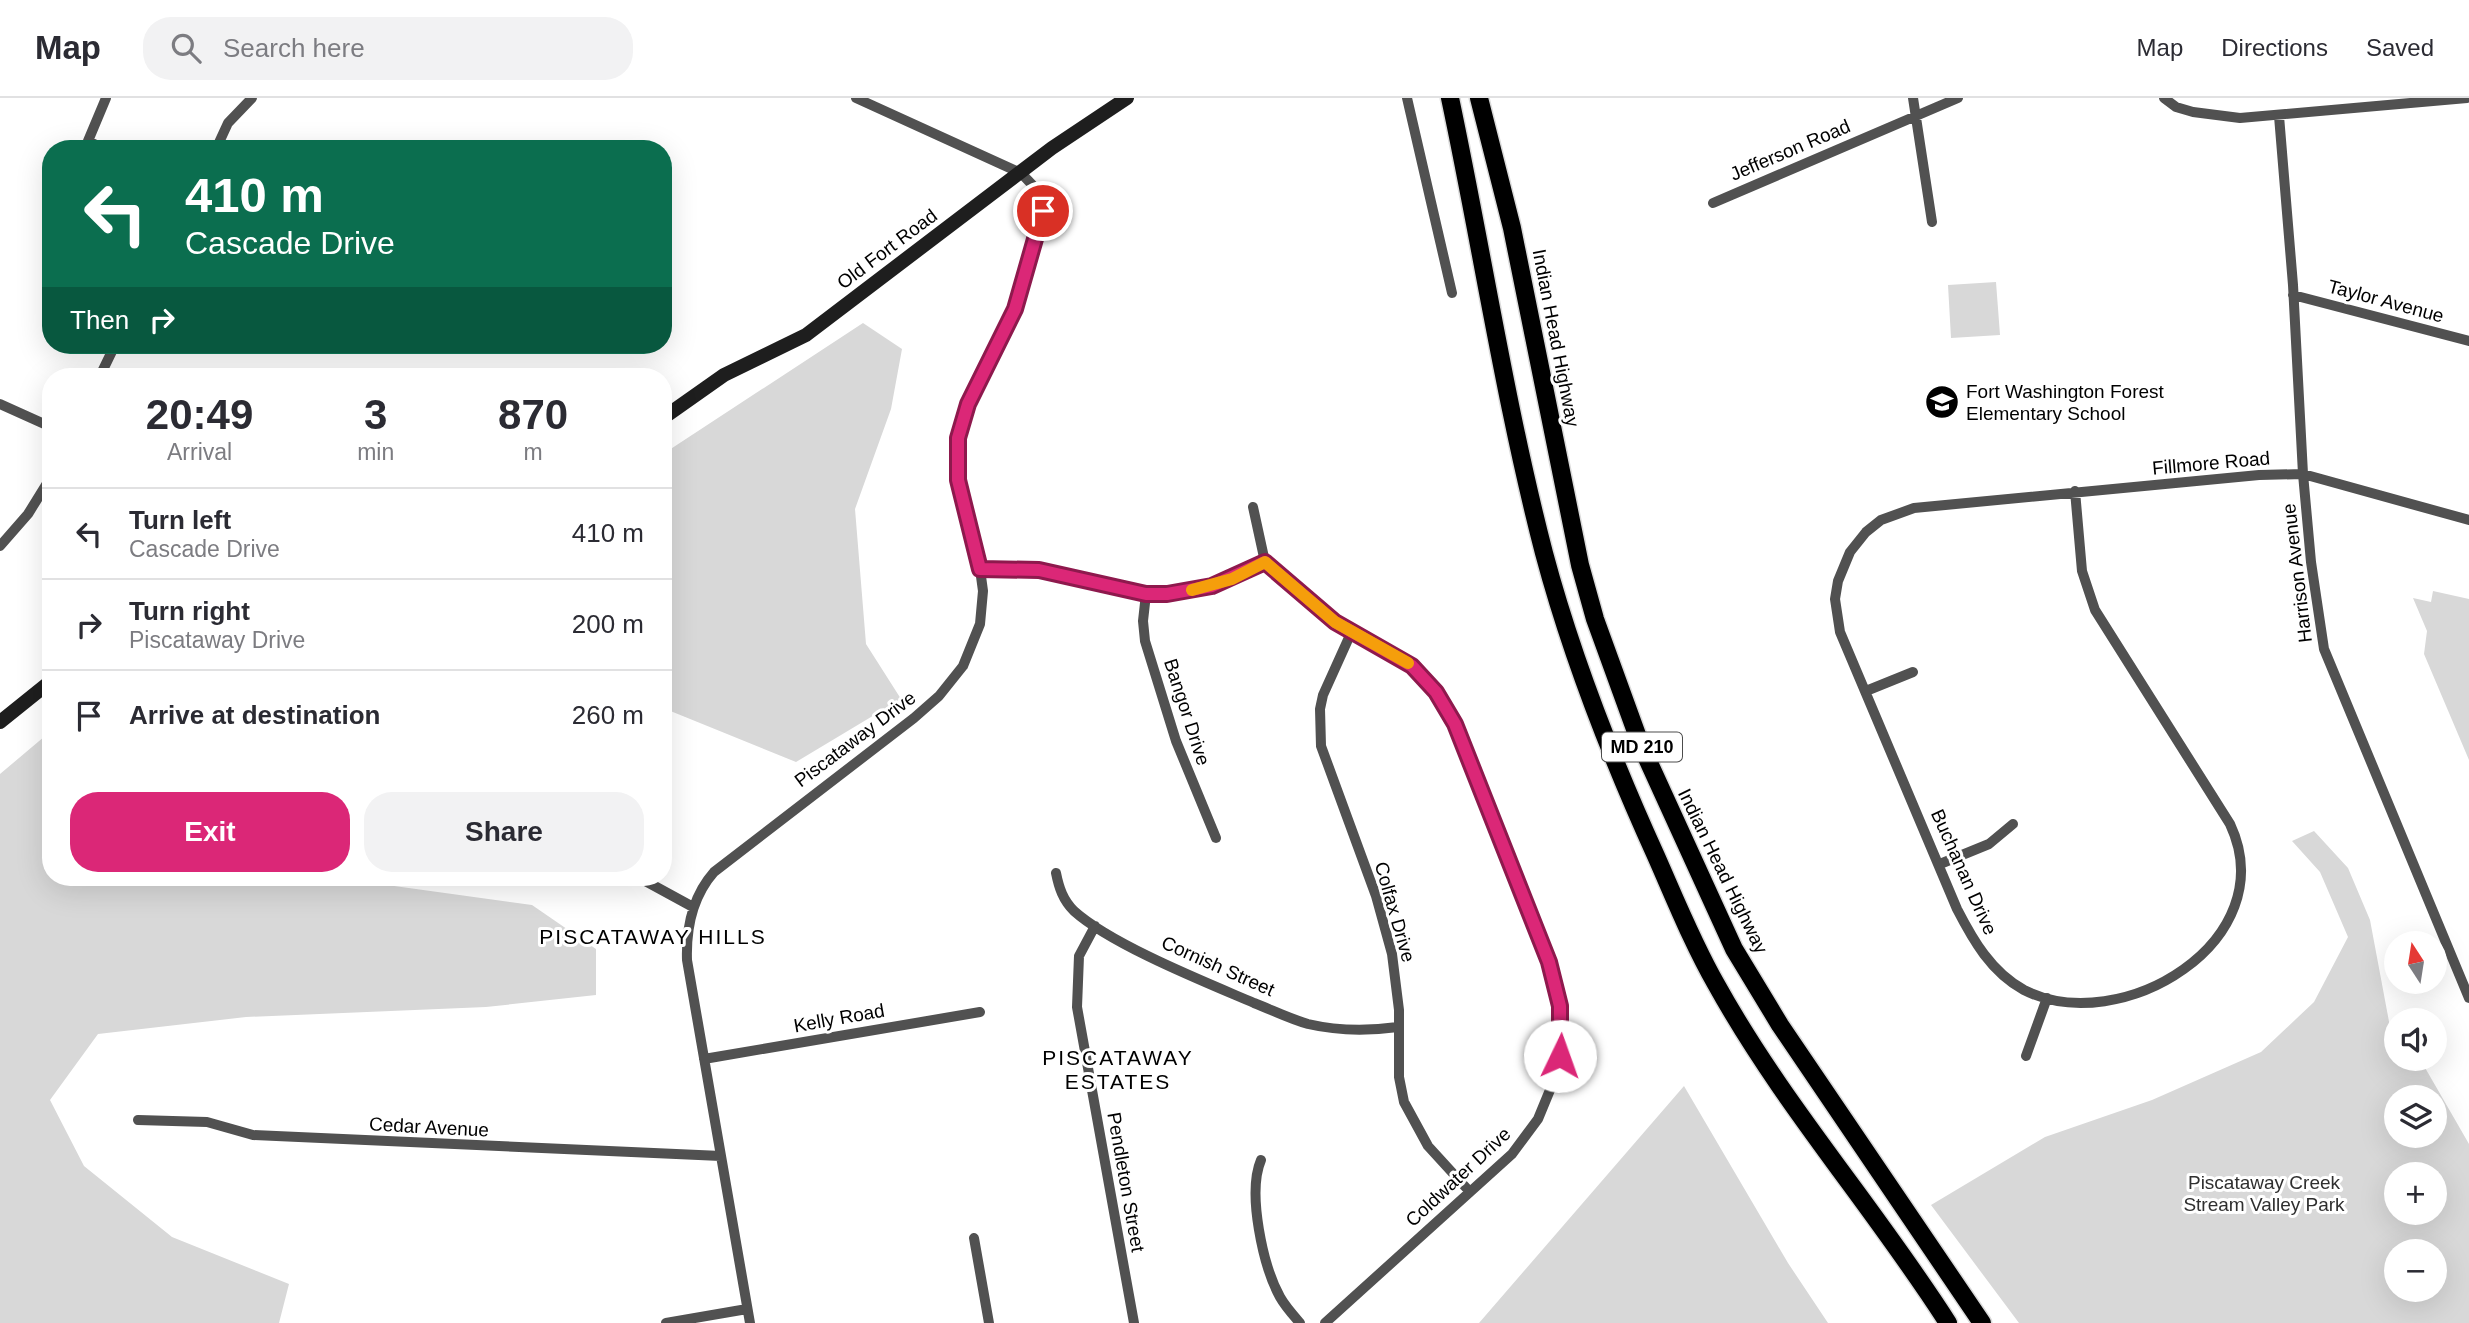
<!DOCTYPE html>
<html lang="en">
<head>
<meta charset="utf-8">
<style>
  body { margin:0; font-family:Arial,sans-serif; background:#f2f2f3; color:#2b2b33; height:100vh; display:flex; flex-direction:column; font-size:26px; white-space:nowrap }
  * { box-sizing:border-box; margin:0 }
  p { font-size:23px; color:#7c7c81 }
  .icon { flex:none; width:38px; height:38px; fill:none; stroke:currentColor; stroke-width:2; stroke-linecap:round; stroke-linejoin:round }
  .map { position:relative; flex:1; overflow:hidden }
  .details { position:absolute; left:42px; top:270px; width:630px; height:518px; display:flex; flex-direction:column; background:#fff; border-radius:28px; box-shadow:0 7px 28px #0002 }
  .details>* { flex:none }
  .banner { position:absolute; left:42px; top:42px; width:630px; height:214px; border-radius:28px; box-shadow:0 7px 28px #0002; background:#0b6e4f; color:#fff; overflow:hidden }
  .needle { width:46px; rotate:348deg }
  .buttons { position:absolute; left:2384px; top:833px; display:grid; gap:14px }
  .buttons a { display:grid; place-items:center; width:63px; height:63px; border-radius:50%; background:#fff; box-shadow:0 7px 28px #0002; font-size:35px }
  .pin { position:absolute; display:grid; place-items:center; width:60px; height:60px; color:#fff; margin:-30px; border:4px solid #fff; border-radius:50%; box-shadow:0 2px 7px #0007 }
  .me { position:absolute; width:77px; margin:-38px; rotate:3deg; stroke-linejoin:round; filter:drop-shadow(0 0 5px #0008) }
  .turn { display:flex; align-items:center; gap:24px; height:147px; padding:0 28px; font-size:32px }
  .turn .icon { width:91px; height:91px; stroke-width:2.5 }
  .turn b { display:block; font-size:49px; line-height:60px }
  .then { display:flex; align-items:center; height:66px; padding:0 28px; background:#0003; gap:14px; font-size:26px }
  .eta { display:flex; justify-content:space-evenly; align-items:center; height:119px; text-align:center }
  .eta b { font-size:42px; font-weight:800; line-height:49px }
  .button { display:flex; gap:14px; margin-top:auto; padding:14px 28px }
  .button a { flex:1; height:80px; border-radius:28px; background:#db2777; color:#fff; font-size:28px; font-weight:800; line-height:80px; text-align:center }
  .button a+a { background:#f2f2f3; color:#2b2b33 }
  ul { padding:0; list-style:none }
  li { display:flex; align-items:center; gap:21px; height:91px; padding:0 28px; border-top:2px solid #e1e1e2 }
  li div { flex:1 }
  li b { display:block; font-size:26px }
  li em { font-style:normal }
  header { display:flex; align-items:center; gap:42px; box-sizing:border-box; height:98px; padding:0 35px; background:#fff; border-bottom:2px solid #e1e1e2 }
  header strong { font-size:33px }
  nav { display:flex; gap:38px; margin-inline-start:auto; font-size:24px }
  .search { width:490px; height:63px; background:#f2f2f3; display:flex; align-items:center; gap:18px; box-sizing:border-box; padding:0 24px; border-radius:28px; color:#7c7c81; font-size:26px }
  .map>svg:first-child { display:block }
</style>
</head>
<body>
<header>
<strong>Map</strong>
<div class="search"><svg class="icon" aria-label="search" viewBox="0 0 24 24"><circle cx="10" cy="10" r="6"/><path d="M15 15l6 6"/></svg>Search here</div>
<nav><a>Map</a><a>Directions</a><a>Saved</a></nav>
</header>
<div class="map">
<svg width="2469" height="1225" viewBox="0 0 2469 1225">
  <rect width="100%" height="100%" fill="#fff"/>
  <!-- green -->
  <path fill="#d8d8d8" fill-rule="evenodd" d="M1996,184L2000,237L1951,240L1948,187Z
    M863,225L902,251L891,311L855,411L866,546L901,601L796,664L663,610V356Z
    M2433,493L2469,501V662L2424,556L2427,533L2413,500L2431,504Z
    M51,633V779H353L387,787L532,807L596,851V897L486,909L246,919L98,936L50,1002L84,1068L172,1139L289,1186L279,1225H0V676Z
    M2314,733L2348,770L2370,822L2396,961H2420L2469,1046V1225H2019L1931,1107L2045,1039L2152,1002L2261,954L2314,904L2348,839L2320,774L2292,743ZM2396,999H2434V1038H2396ZM2396,1076H2434V1115H2396ZM2396,1153H2434V1192H2396Z
    M1684,988L1788,1165L1828,1225H1479Z"/>
  <g fill="none" stroke-linecap="round" stroke-linejoin="round">
    <!-- trunk casing -->
    <g stroke="#dbdbdb" stroke-width="21">
      <path id="trunk" d="M1450,0C1482,151 1505,305 1544,455C1572,560 1611,659 1656,758C1675,801 1693,846 1716,886C1783,1007 1874,1109 1948,1225
        M1479,0L1512,130L1580,467L1595,521L1640,645L1734,851L1780,927L1982,1225"/>
    </g>
    <!-- minor -->
    <path stroke="#515151" stroke-width="10" d="M1407,0L1452,195
      M1913,0L1932,124
      M2164,0L2176,9L2193,14L2240,20L2467,0
      M2279,18L2293,187L2303,376L2311,464L2324,551L2469,900
      M104,51L88,43L106,0
      M216,51L228,25L252,0
      M1713,105L1958,0
      M2293,197L2469,243
      M100,278L115,247
      M0,306L51,329
      M2075,393L2082,473L2095,512L2230,726C2285,843 2120,941 2024,892C1991,874 1973,842 1957,811L1840,534L1835,501L1838,483L1850,454L1866,434L1881,422L1914,410L2259,377L2303,376L2469,422
      M1253,409L1265,464L1320,513L1351,535L1373,543L1412,568L1436,594L1455,626L1549,864L1562,929L1557,975L1538,1021L1512,1056L1325,1225
      M0,448L28,416L51,379
      M980,471L1039,472L1146,496H1167L1212,488L1265,464
      M1146,496L1143,523L1145,543L1176,643L1216,740
      M1351,535L1323,597L1320,611L1321,648L1376,798L1392,856L1399,912V979L1404,1004L1428,1048L1470,1094
      M1866,593L1913,574
      M1940,766L1989,746L2013,726
      M1056,775C1059,790 1063,802 1074,813C1112,847 1205,884 1254,905C1272,912 1290,921 1308,926C1338,933 1368,933 1398,929
      M638,779L693,809
      M1095,828L1079,858L1077,909L1134,1225
      M2026,958L2047,900
      M704,961L980,914
      M138,1022L207,1024L253,1037L721,1058
      M1261,1062C1247,1095 1263,1168 1280,1199C1285,1208 1293,1217 1300,1225
      M974,1140L989,1225
      M666,1225L747,1211
      M750,1225L687,862C686,830 692,799 714,774L914,620L939,598L963,568L980,526L983,493L980,471L958,382L957,349L968,306L1015,211L1041,129L1043,112L1040,95L1021,75L856,0"/>
    <!-- secondary -->
    <path stroke="#1e1e1e" stroke-width="14" d="M663,320L724,277L806,237L1052,50L1127,0
      M0,624L51,583"/>
    <!-- trunk -->
    <use href="#trunk" stroke="#000" stroke-width="18"/>
  </g>
  <g fill="none" stroke-linecap="round" stroke-linejoin="round">
    <!-- route casing -->
    <g stroke="#8e194d" stroke-width="18">
      <path id="route" d="M1043,113L1015,211L968,306L958,340V382L980,471L1039,472L1146,496H1167L1212,488L1265,464L1335,524L1412,568L1436,594L1455,626L1549,864L1560,908V958"/>
    </g>
    <!-- route -->
    <use href="#route" stroke="#db2777" stroke-width="12"/>
    <!-- slow -->
    <path stroke="#f59e0b" stroke-width="12" d="M1192,492L1232,481L1265,464L1335,524L1408,565"/>
  </g>
  <!-- icons -->
  <defs>
    <g id="school-disc" transform="scale(1.75)"><circle r="9.5" fill="#000" stroke="#fff"/><path d="M0-5L7-2L0 1L-7-2ZM-4 1L0 2.5L4 1V4Q0 6-4 4Z" fill="#fff"/></g>
  </defs>
  <g fill-rule="evenodd">
    <use href="#school-disc" x="1942" y="304"/>
  </g>
  <g text-anchor="middle" dominant-baseline="central" stroke-width="6" stroke-linejoin="round" paint-order="stroke">
    <!-- shield labels -->
    <rect fill="#fff" stroke="#4c4c4c" stroke-width="2" x="1602" y="634.5" width="80" height="29" rx="5"/>
    <g font-size="18" font-weight="bold" fill="#000">
      <text x="1642" y="649">MD 210</text>
    </g>
    <!-- street labels -->
    <g font-size="19" fill="#000" stroke="#fff">
      <text transform="translate(1790 52) rotate(-23)">Jefferson Road</text>
      <text transform="translate(887 151) rotate(-37)">Old Fort Road</text>
      <text transform="translate(2386 203) rotate(15)">Taylor Avenue</text>
      <text transform="translate(1556 240) rotate(79)">Indian Head Highway</text>
      <text transform="translate(2211 365) rotate(-5)">Fillmore Road</text>
      <text transform="translate(2297 475) rotate(-97)">Harrison Avenue</text>
      <text transform="translate(1187 614) rotate(72)">Bangor Drive</text>
      <text transform="translate(855 641) rotate(-37)">Piscataway Drive</text>
      <text transform="translate(1723 773) rotate(64)">Indian Head Highway</text>
      <text transform="translate(1964 774) rotate(66)">Buchanan Drive</text>
      <text transform="translate(1395 814) rotate(74)">Colfax Drive</text>
      <text transform="translate(1218 868) rotate(24)">Cornish Street</text>
      <text transform="translate(839 920) rotate(-10)">Kelly Road</text>
      <text transform="translate(429 1029) rotate(3)">Cedar Avenue</text>
      <text transform="translate(1458 1079) rotate(-43)">Coldwater Drive</text>
      <text transform="translate(1126 1084) rotate(80)">Pendleton Street</text>
    </g>
    <!-- poi labels -->
    <g font-size="19" fill="#000" stroke="#fff" text-anchor="start">
      <text x="1966" y="293">Fort Washington Forest<tspan x="1966" dy="22">Elementary School</tspan></text>
    </g>
    <!-- park labels -->
    <g font-size="19" fill="#2f2f2f" stroke="#fff">
      <text x="2264" y="1084">Piscataway Creek<tspan x="2264" dy="22">Stream Valley Park</tspan></text>
    </g>
    <!-- neighbourhood labels -->
    <g font-size="21" letter-spacing="2" fill="#000" stroke="#fff">
      <text x="653" y="838">PISCATAWAY HILLS</text>
      <text x="1118" y="959">PISCATAWAY<tspan x="1118" dy="24">ESTATES</tspan></text>
    </g>
  </g>
</svg>
<div class="buttons">
<a><svg class="needle" viewBox="-14 -14 28 28"><path d="M0-13l5 13h-10z" fill="#e53935"/><path d="M0 13l5-13h-10z" fill="#7c7c81"/></svg></a>
<a><svg class="icon" aria-label="sound" viewBox="0 0 24 24"><path d="M4 9h4l5-4v14l-5-4H4zM17 9q2 3 0 6"/></svg></a>
<a><svg class="icon" aria-label="layers" viewBox="0 0 24 24"><path d="M12 4l9 5-9 5-9-5zM3 14l9 5 9-5"/></svg></a>
<a>+</a>
<a>−</a>
</div>
<div class="pin" style="left:1043px;top:113px;background:#d93025"><svg class="icon" aria-label="arrive" viewBox="0 0 24 24"><path d="M6 21V4h12l-3 4 3 4H6"/></svg></div>
<svg class="me" style="left:1560px;top:958px" viewBox="-20 -20 40 40"><circle r="19" fill="#fff"/><path d="M0-13L10 11 0 6-10 11z" fill="#db2777"/></svg>
<div class="banner">
<div class="turn"><svg class="icon" aria-label="left" viewBox="0 0 24 24"><path d="M17 20v-9H6M10 6l-5 5 5 5"/></svg><div><b>410 m</b>Cascade Drive</div></div>
<div class="then">Then<svg class="icon" aria-label="right" viewBox="0 0 24 24"><path d="M7 20v-9h11M14 6l5 5-5 5"/></svg></div>
</div>
<section class="details">
<div class="eta">
<div><b>20:49</b><p>Arrival</p></div>
<div><b>3</b><p>min</p></div>
<div><b>870</b><p>m</p></div>
</div>
<ul>
<li><svg class="icon" aria-label="left" viewBox="0 0 24 24"><path d="M17 20v-9H6M10 6l-5 5 5 5"/></svg><div><b>Turn left</b><p>Cascade Drive</p></div><em>410 m</em></li>
<li><svg class="icon" aria-label="right" viewBox="0 0 24 24"><path d="M7 20v-9h11M14 6l5 5-5 5"/></svg><div><b>Turn right</b><p>Piscataway Drive</p></div><em>200 m</em></li>
<li><svg class="icon" aria-label="arrive" viewBox="0 0 24 24"><path d="M6 21V4h12l-3 4 3 4H6"/></svg><div><b>Arrive at destination</b></div><em>260 m</em></li>
</ul>
<div class="button"><a>Exit</a><a>Share</a></div>
</section>
</div>
</body>
</html>
